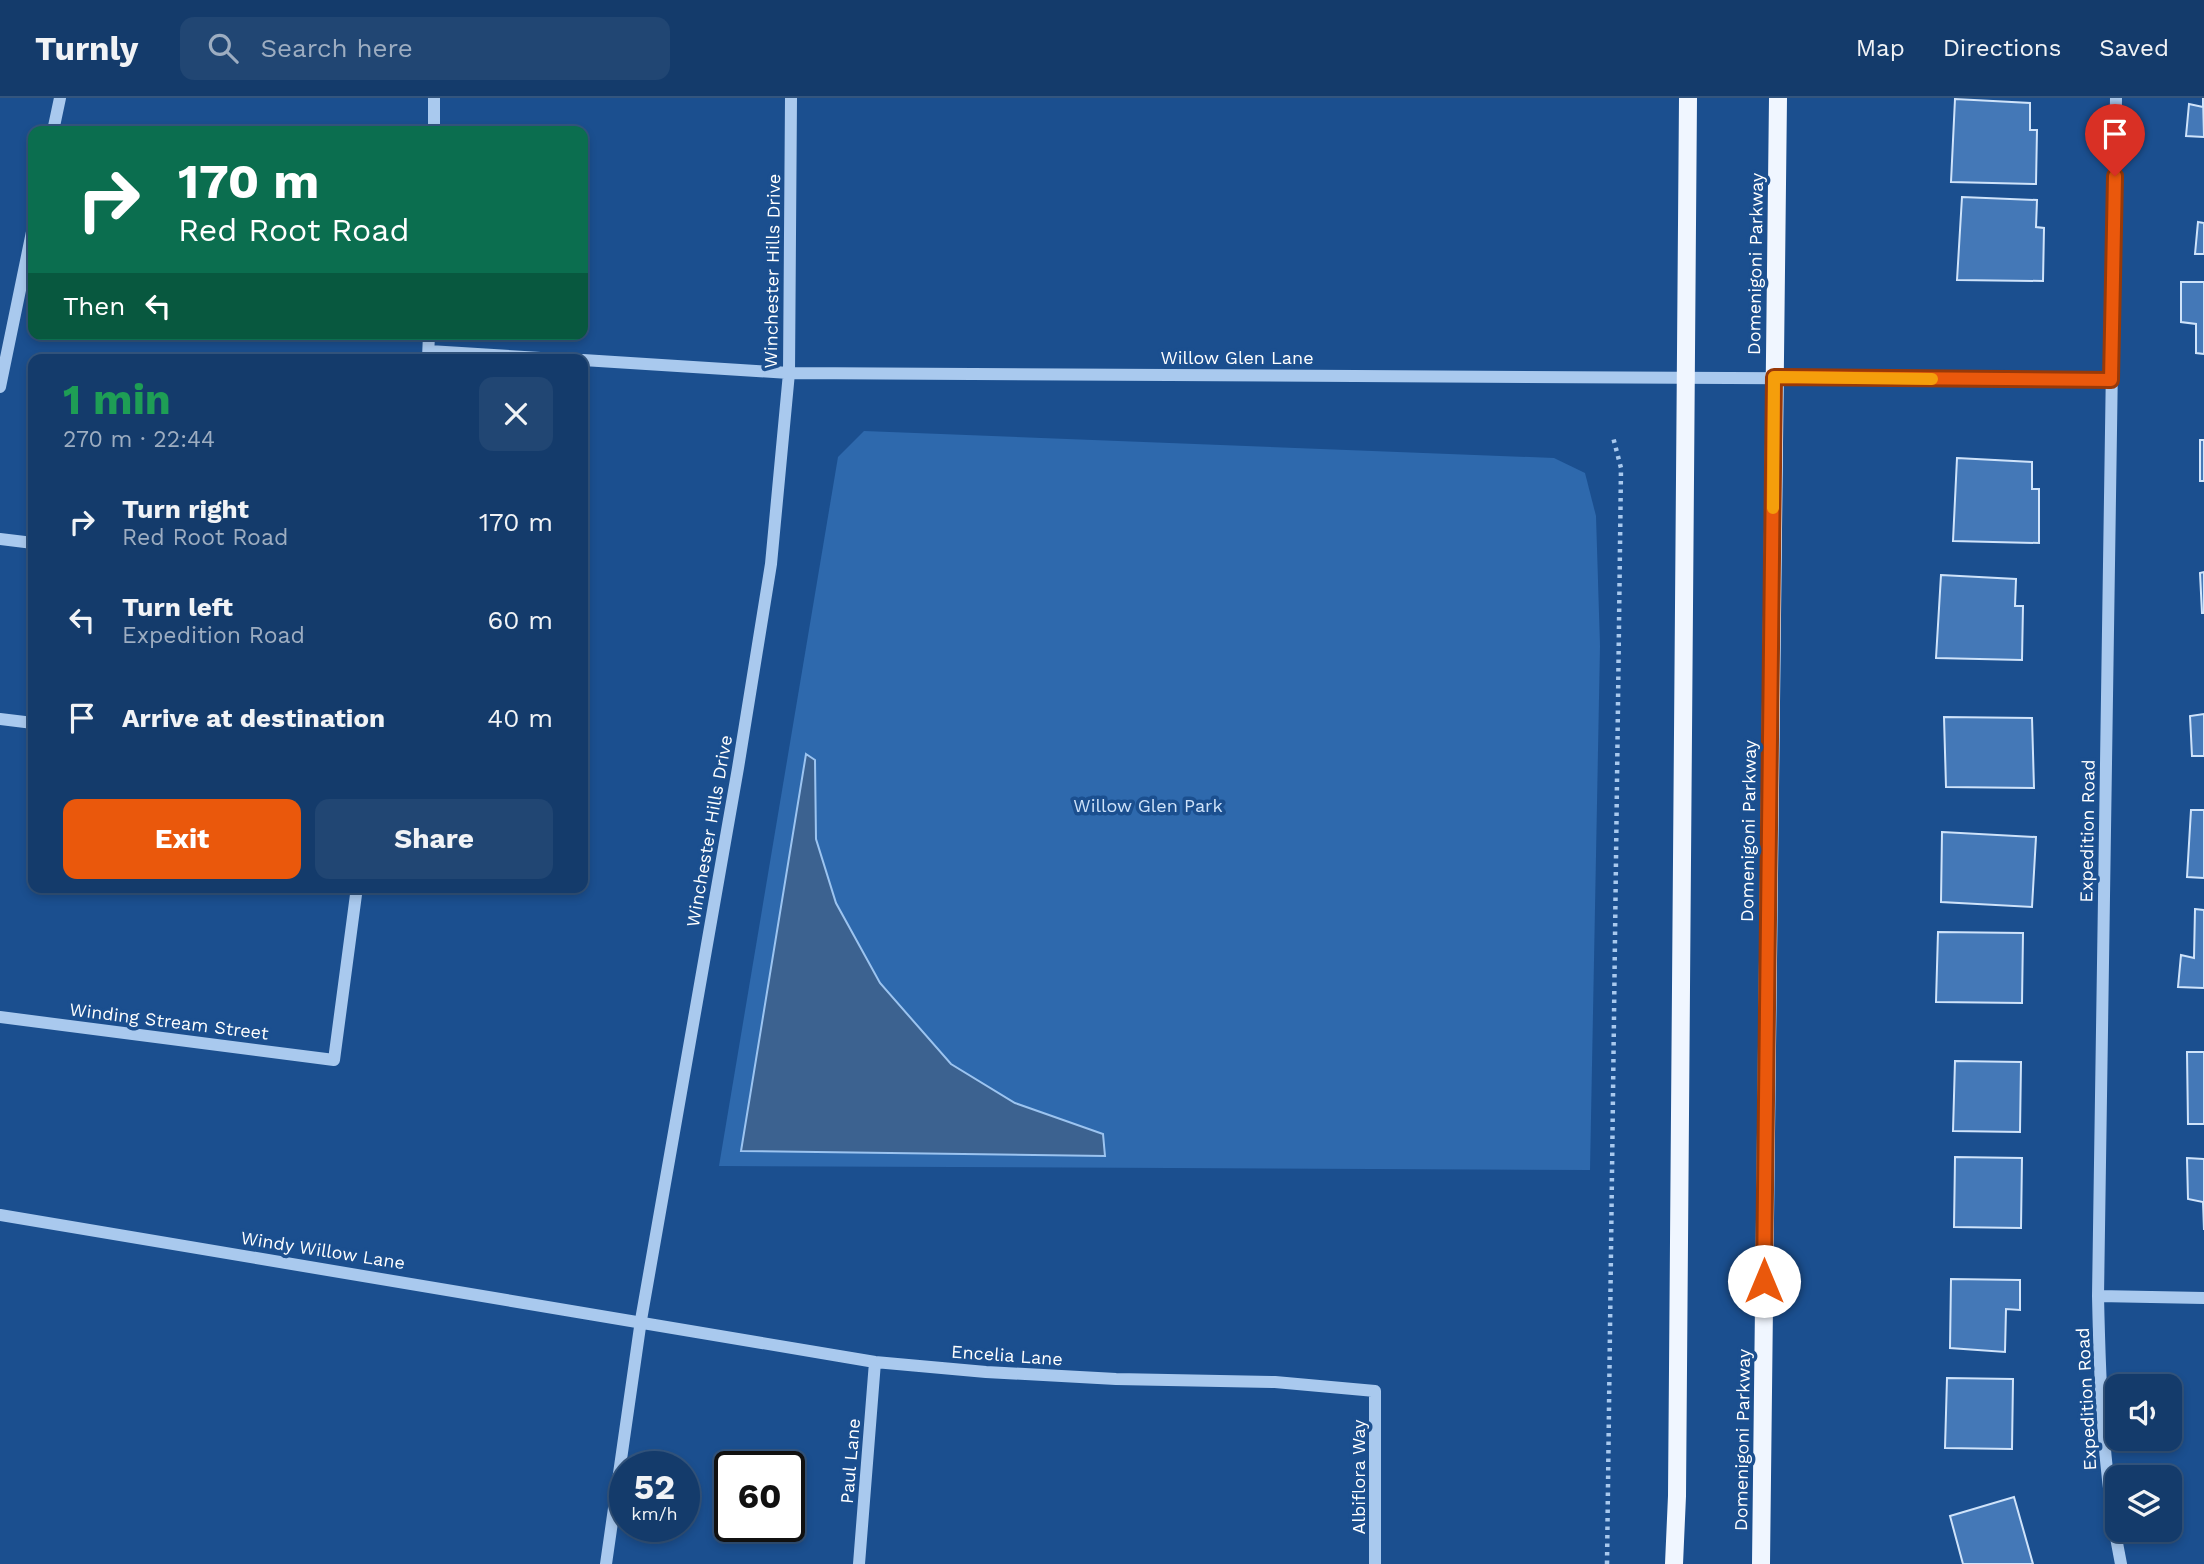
<!DOCTYPE html>
<html lang="en">
<head>
<meta charset="utf-8">
<style>
  body { margin:0; font-family:"Work Sans",sans-serif; background:#214673; color:#f1f3f6; height:100vh; display:flex; flex-direction:column; font-size:26px; white-space:nowrap }
  * { box-sizing:border-box; margin:0 }
  p { font-size:23px; color:#9dadc1 }
  .icon { flex:none; width:38px; height:38px; fill:none; stroke:currentColor; stroke-width:2; stroke-linecap:round; stroke-linejoin:round }
  .map { position:relative; flex:1; overflow:hidden }
  .details { position:absolute; left:28px; top:256px; width:560px; height:539px; display:flex; flex-direction:column; background:#143b6b; border-radius:14px; box-shadow:0 4px 10px #0003,0 0 0 2px #33557e }
  .details>* { flex:none }
  .top-card { position:absolute; left:28px; top:28px; width:560px; height:214px; border-radius:14px; box-shadow:0 4px 10px #0003,0 0 0 2px #33557e; background:#0b6e4f; color:#fff; overflow:hidden }
  .tools { position:absolute; left:2105px; top:1276px; display:grid; gap:14px }
  .tools a { display:grid; place-items:center; width:77px; height:77px; border-radius:14px; background:#143b6b; box-shadow:0 4px 10px #0003,0 0 0 2px #33557e; font-size:35px }
  .speed { position:absolute; left:609px; top:1353px; display:flex; gap:14px; font-size:35px; font-weight:700; text-align:center }
  .speed>* { display:grid; place-content:center; width:91px; height:91px; border-radius:50%; background:#143b6b; box-shadow:0 4px 10px #0003,0 0 0 2px #33557e; line-height:1 }
  .speed small { font-size:18px; font-weight:400 }
  .speed .limit { border:4px solid #111; border-radius:10px; background:#fff; color:#111 }
  .pin { position:absolute; display:grid; place-items:center; width:60px; height:60px; color:#fff; margin:-72px -30px; border-radius:50% 50% 50% 0; rotate:-45deg; box-shadow:0 0 7px #0007 }
  .pin .icon { rotate:45deg }
  .me { position:absolute; width:77px; margin:-38px; rotate:0deg; stroke-linejoin:round; filter:drop-shadow(0 0 5px #0008) }
  .turn { display:flex; align-items:center; gap:24px; height:147px; padding:0 35px; font-size:32px }
  .turn .icon { width:91px; height:91px; stroke-width:2.5 }
  .turn b { display:block; font-size:49px; line-height:60px }
  .then { display:flex; align-items:center; height:66px; padding:0 35px; background:#0003; gap:14px; font-size:26px }
  .round { display:grid; place-items:center; flex:none; width:74px; height:74px; border-radius:14px; background:#214673 }
  .head { display:flex; align-items:center; justify-content:space-between; height:119px; padding:0 35px }
  h1 { font-size:42px; font-weight:700; line-height:52px; color:#1e9e55 }
  .action { display:flex; gap:14px; margin-top:auto; padding:14px 35px }
  .action a { flex:1; height:80px; border-radius:14px; background:#ea580c; color:#fff; font-size:28px; font-weight:700; line-height:80px; text-align:center }
  .action a+a { background:#214673; color:#f1f3f6 }
  ul { padding:0; list-style:none }
  li { display:flex; align-items:center; gap:21px; height:98px; padding:0 35px }
  li div { flex:1 }
  li b { display:block; font-size:26px }
  li em { font-style:normal }
  header { display:flex; align-items:center; gap:42px; box-sizing:border-box; height:98px; padding:0 35px; background:#143b6b; border-bottom:2px solid #33557e }
  header strong { font-size:33px }
  nav { display:flex; gap:38px; margin-inline-start:auto; font-size:24px }
  .search { width:490px; height:63px; background:#214673; display:flex; align-items:center; gap:18px; box-sizing:border-box; padding:0 24px; border-radius:14px; color:#9dadc1; font-size:26px }
  .map>svg:first-child { display:block }
</style>
</head>
<body>
<header>
<strong>Turnly</strong>
<div class="search"><svg class="icon" aria-label="search" viewBox="0 0 24 24"><circle cx="10" cy="10" r="6"/><path d="M15 15l6 6"/></svg>Search here</div>
<nav><a>Map</a><a>Directions</a><a>Saved</a></nav>
</header>
<div class="map">
<svg width="2204" height="1466" viewBox="0 0 2204 1466">
  <rect width="100%" height="100%" fill="#1b4f8f"/>
  <!-- green -->
  <path fill="#2e69ad" d="M864,333L1554,360L1585,375L1596,418L1600,548L1590,1072L719,1068L838,359Z"/>
  <!-- water -->
  <path fill="#3c6290" stroke="#9cc4f0" stroke-width="2" d="M806,656L815,662L816,741L836,805L880,885L951,966L1015,1005L1103,1036L1105,1058L741,1053Z"/>
  <!-- building -->
  <path fill="#4478b7" stroke="#cfe3fa" stroke-width="2" d="M2203,0L2204,39L2186,38L2189,6L2203,9Z
    M1955,1L2030,5V32H2037L2036,86L1951,84Z
    M1962,99L2037,102L2036,129L2044,130L2043,183L1957,182Z
    M2198,124L2204,125V156H2195Z
    M2181,184H2204V256L2196,255V226L2181,224Z
    M2200,342H2204V383H2200Z
    M1957,360L2032,364V391H2039V445L1953,443Z
    M2204,474V515H2202L2200,475Z
    M1941,477L2016,481L2015,508H2023L2022,562L1936,560Z
    M2204,616V658H2192L2190,618Z
    M1944,619L2032,620L2034,690L1946,689Z
    M2191,712H2204V780L2187,779Z
    M1942,734L2036,739L2032,809L1941,804Z
    M2195,811L2204,812V890L2178,889L2181,857L2194,860Z
    M1938,834L2023,835L2022,905L1936,904Z
    M2187,954H2204V1026H2188Z
    M1955,963L2021,964L2020,1034L1953,1033Z
    M1955,1059L2022,1060L2021,1130L1954,1129Z
    M2187,1060L2204,1061V1132L2203,1104L2188,1101Z
    M1951,1181L2020,1182V1212L2006,1211L2005,1254L1950,1250Z
    M1947,1280L2013,1281L2012,1351L1945,1350Z
    M2014,1399L2033,1466H1963L1950,1418Z"/>
  <g fill="none" stroke-linecap="round" stroke-linejoin="round">
    <!-- path -->
    <path stroke="#a9c9ee" stroke-width="4.5" stroke-dasharray="3.5 5" stroke-linecap="butt" d="M1607,1466L1621,370L1613,339"/>
    <!-- minor -->
    <path stroke="#a9c9ee" stroke-width="12" d="M2116,0L2098,1198C2100,1289 2103,1377 2121,1466
      M53,33L60,0
      M434,33V0
      M429,253L557,261
      M428,260L429,236
      M583,262L789,275L2111,282
      M0,289L33,129
      M0,441L33,445
      M0,621L33,625
      M0,919L334,962L357,789
      M0,1117L875,1264L986,1274L1116,1281L1275,1284L1375,1293V1466
      M2098,1198L2204,1200
      M606,1466L641,1222L738,670L771,466L789,275L791,0
      M859,1466L875,1264"/>
    <!-- major -->
    <path stroke="#f0f6ff" stroke-width="18" d="M1674,1466L1677,1398L1688,0
      M1761,1466L1778,0"/>
  </g>
  <g fill="none" stroke-linecap="round" stroke-linejoin="round">
    <!-- route casing -->
    <g stroke="#983908" stroke-width="18">
      <path id="route" d="M1764,1183L1774,279L2111,282L2115,78"/>
    </g>
    <!-- route -->
    <use href="#route" stroke="#ea580c" stroke-width="12"/>
    <!-- slow -->
    <path stroke="#f59e0b" stroke-width="12" d="M1773,410L1774,279L1932,281"/>
  </g>
  <g text-anchor="middle" dominant-baseline="central" stroke-width="7" stroke-linejoin="round" paint-order="stroke">
    <!-- street labels -->
    <g font-size="18" fill="#fff" stroke="#1b4f8f">
      <text transform="translate(1755 166) rotate(-89)">Domenigoni Parkway</text>
      <text transform="translate(772 173) rotate(-89)">Winchester Hills Drive</text>
      <text x="1237" y="259">Willow Glen Lane</text>
      <text transform="translate(709 733) rotate(-80)">Winchester Hills Drive</text>
      <text transform="translate(1748 733) rotate(-89)">Domenigoni Parkway</text>
      <text transform="translate(2087 733) rotate(-89)">Expedition Road</text>
      <text transform="translate(169 923) rotate(7)">Winding Stream Street</text>
      <text transform="translate(323 1152) rotate(9)">Windy Willow Lane</text>
      <text transform="translate(1007 1257) rotate(4)">Encelia Lane</text>
      <text transform="translate(2086 1301) rotate(-93)">Expedition Road</text>
      <text transform="translate(1742 1342) rotate(-89)">Domenigoni Parkway</text>
      <text transform="translate(850 1363) rotate(-85)">Paul Lane</text>
      <text transform="translate(1358 1379) rotate(-90)">Albiflora Way</text>
    </g>
    <!-- park labels -->
    <g font-size="18" fill="#cfe3fa" stroke="#1b4f8f">
      <text x="1148" y="707">Willow Glen Park</text>
    </g>
  </g>
</svg>
<div class="tools">
<a><svg class="icon" aria-label="sound" viewBox="0 0 24 24"><path d="M4 9h4l5-4v14l-5-4H4zM17 9q2 3 0 6"/></svg></a>
<a><svg class="icon" aria-label="layers" viewBox="0 0 24 24"><path d="M12 4l9 5-9 5-9-5zM3 14l9 5 9-5"/></svg></a>
</div>
<div class="speed"><div>52<small>km/h</small></div><div class="limit">60</div></div>
<div class="pin" style="left:2115px;top:78px;background:#d93025"><svg class="icon" aria-label="arrive" viewBox="0 0 24 24"><path d="M6 21V4h12l-3 4 3 4H6"/></svg></div>
<svg class="me" style="left:1764px;top:1183px" viewBox="-20 -20 40 40"><circle r="19" fill="#fff"/><path d="M0-13L10 11 0 6-10 11z" fill="#ea580c"/></svg>
<div class="top-card">
<div class="turn"><svg class="icon" aria-label="right" viewBox="0 0 24 24"><path d="M7 20v-9h11M14 6l5 5-5 5"/></svg><div><b>170 m</b>Red Root Road</div></div>
<div class="then">Then<svg class="icon" aria-label="left" viewBox="0 0 24 24"><path d="M17 20v-9H6M10 6l-5 5 5 5"/></svg></div>
</div>
<section class="details">
<div class="head"><div><h1>1 min</h1><p>270 m · 22:44</p></div><a class="round"><svg class="icon" aria-label="close" viewBox="0 0 24 24"><path d="M6 6l12 12M18 6L6 18"/></svg></a></div>
<ul>
<li><svg class="icon" aria-label="right" viewBox="0 0 24 24"><path d="M7 20v-9h11M14 6l5 5-5 5"/></svg><div><b>Turn right</b><p>Red Root Road</p></div><em>170 m</em></li>
<li><svg class="icon" aria-label="left" viewBox="0 0 24 24"><path d="M17 20v-9H6M10 6l-5 5 5 5"/></svg><div><b>Turn left</b><p>Expedition Road</p></div><em>60 m</em></li>
<li><svg class="icon" aria-label="arrive" viewBox="0 0 24 24"><path d="M6 21V4h12l-3 4 3 4H6"/></svg><div><b>Arrive at destination</b></div><em>40 m</em></li>
</ul>
<div class="action"><a>Exit</a><a>Share</a></div>
</section>
</div>
</body>
</html>
